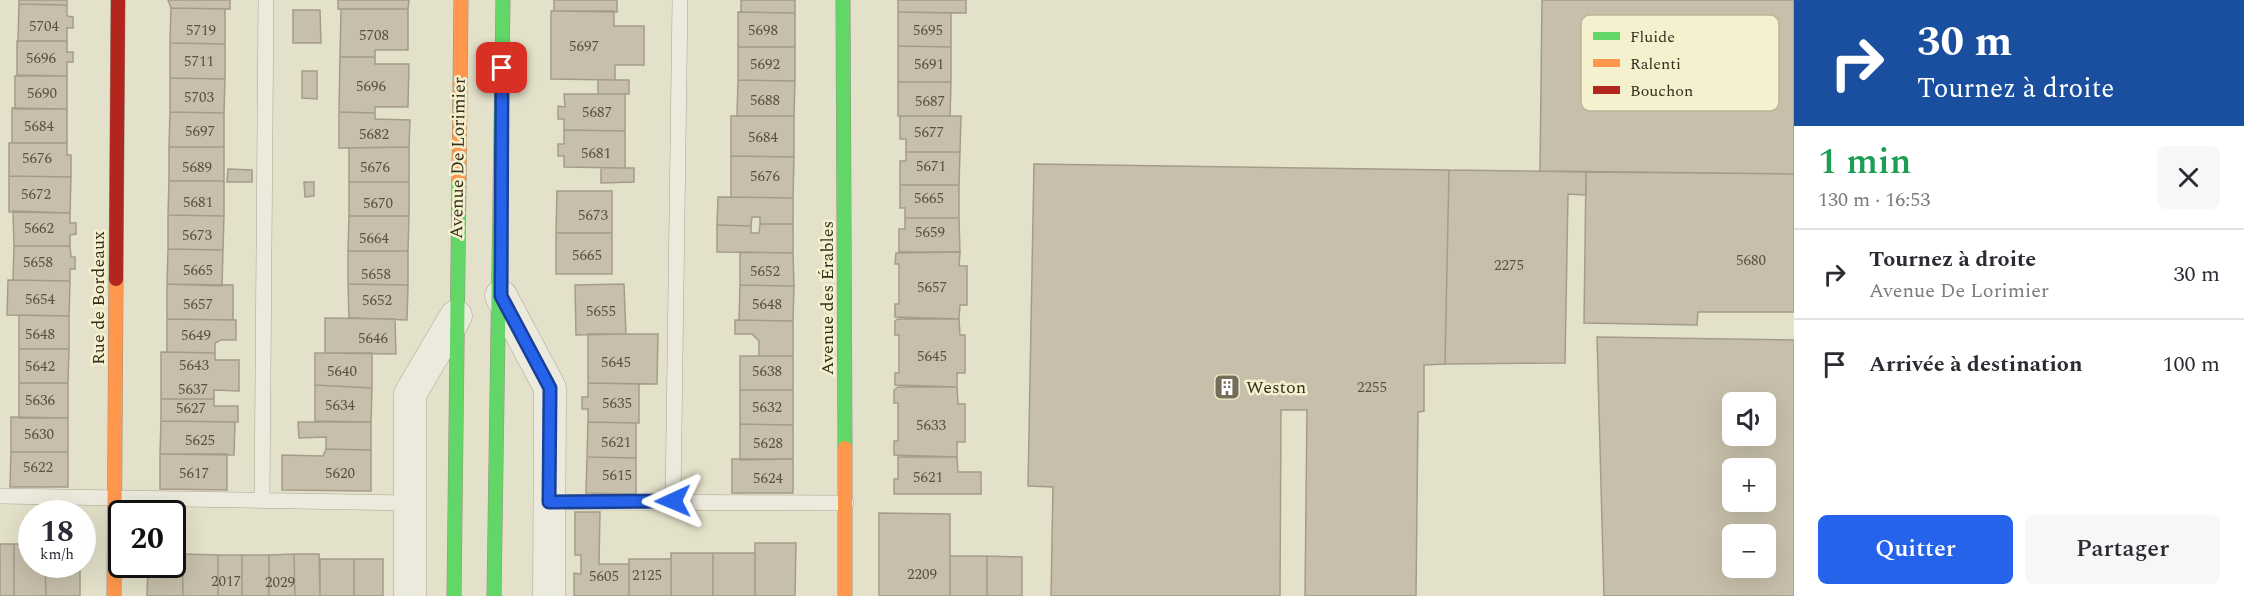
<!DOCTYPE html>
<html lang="fr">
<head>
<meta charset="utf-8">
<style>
  body { margin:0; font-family:Spectral,serif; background:#f7f7f7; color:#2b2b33; height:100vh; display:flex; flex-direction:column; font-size:22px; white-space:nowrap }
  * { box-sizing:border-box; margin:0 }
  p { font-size:20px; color:#7c7c81 }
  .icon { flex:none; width:33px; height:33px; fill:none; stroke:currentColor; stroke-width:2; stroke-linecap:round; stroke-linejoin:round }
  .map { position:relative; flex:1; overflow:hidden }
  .details { display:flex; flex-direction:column; background:#fff; width:450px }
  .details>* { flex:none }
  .hud { background:#1a4fa0; color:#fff; overflow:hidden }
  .tools { position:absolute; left:1722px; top:392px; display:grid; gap:12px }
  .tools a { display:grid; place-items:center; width:54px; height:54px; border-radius:9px; background:#fff; box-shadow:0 6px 24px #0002; font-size:30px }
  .speed { position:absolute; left:18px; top:500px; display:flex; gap:12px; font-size:30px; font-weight:700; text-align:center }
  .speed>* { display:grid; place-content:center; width:78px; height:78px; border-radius:50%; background:#fff; box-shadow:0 6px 24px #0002; line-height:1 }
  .speed small { font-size:15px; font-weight:400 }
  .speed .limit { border:3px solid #111; border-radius:9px; background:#fff; color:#111 }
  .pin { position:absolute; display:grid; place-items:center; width:51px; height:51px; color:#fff; margin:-26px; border-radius:12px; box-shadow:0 3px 9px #0006 }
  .me { position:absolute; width:66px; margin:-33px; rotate:269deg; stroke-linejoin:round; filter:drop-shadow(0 0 4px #0008) }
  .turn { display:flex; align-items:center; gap:21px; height:126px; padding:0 24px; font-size:27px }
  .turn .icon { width:78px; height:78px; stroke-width:2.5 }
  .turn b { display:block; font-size:42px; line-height:51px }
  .round { display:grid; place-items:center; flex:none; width:63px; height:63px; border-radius:9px; background:#f7f7f7 }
  .head { display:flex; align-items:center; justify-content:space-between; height:102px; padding:0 24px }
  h1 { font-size:36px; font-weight:600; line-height:45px; color:#1e9e55 }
  .action { display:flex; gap:12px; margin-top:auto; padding:12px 24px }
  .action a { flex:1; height:69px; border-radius:9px; background:#2563eb; color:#fff; font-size:24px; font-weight:600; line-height:69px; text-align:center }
  .action a+a { background:#f7f7f7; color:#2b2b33 }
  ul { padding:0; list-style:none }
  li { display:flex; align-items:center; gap:18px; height:90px; padding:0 24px; border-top:2px solid #e1e1e2 }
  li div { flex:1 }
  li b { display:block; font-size:22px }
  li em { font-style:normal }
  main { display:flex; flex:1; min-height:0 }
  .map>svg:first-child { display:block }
</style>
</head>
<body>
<main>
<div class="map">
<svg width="1794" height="596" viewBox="0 0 1794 596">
  <rect width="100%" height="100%" fill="#e4e1ca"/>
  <!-- building -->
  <path fill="#c7bfab" stroke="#a49c8a" stroke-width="1.5" fill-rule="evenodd" d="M19,0H67V5L19,4Z
    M168,0H230V9L171,8Z
    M338,0H409L408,9H338Z
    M554,0H617V12L554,11Z
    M741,0H795V13L741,12Z
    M898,0H966V13L898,12Z
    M1542,0H1794V174L1540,171Z
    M19,4L67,5V16L73,17V28H67V41H18Z
    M171,8L225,9V44L170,43Z
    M341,9H408V50H375V57H340Z
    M293,10H320L321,43H293Z
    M551,11H614V26H644V65H615V80L551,79Z
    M738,12L795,13V47H738Z
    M898,12L951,13V47L898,46Z
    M17,41H67V52H73V62H67V76L17,75Z
    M170,43L225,44V79L170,78Z
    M898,46L951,47V82H898Z
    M738,47H795V81L738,80Z
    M340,57H375V64H409L408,107H375V113L339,112Z
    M302,71H317V99L302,98Z
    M15,76H67V109H15Z
    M170,78L225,79L224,113L170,112Z
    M598,80H629V94H598Z
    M738,80L795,81L794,116H737Z
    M898,82H951L950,116H898Z
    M564,94H625V131L564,130V119H558V106L565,107Z
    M12,108L67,109V143H12Z
    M170,112L224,113V147H169Z
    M339,112L375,113V119L410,120L409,147L339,148Z
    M731,116H794V157L731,156Z
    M900,116H961L960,152H906V139H900Z
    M564,130L625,131V168L564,167V156H558V144H564Z
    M9,143H67V155H71V177L9,176Z
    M169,147H224V181H169Z
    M409,147V182H349V148Z
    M906,152H960L959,185H900V161H906Z
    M731,156L794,157L793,198L731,197Z
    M1034,164L1449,170L1445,364L1424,365V411L1418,412L1416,596H1305L1307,410H1281L1280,596H1051L1053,487L1028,486Z
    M601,168H634V182L601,183Z
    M228,169L252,170V182H227Z
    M1449,170L1586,172V195L1568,194L1565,363L1445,364Z
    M1586,172L1794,174V312H1698L1697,325L1584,323Z
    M9,176L71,177L70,213L9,212Z
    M169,181H224V216L168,215Z
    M304,182H314V196L305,197Z
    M349,182H409V216H349Z
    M900,185H959V218H905V208H900Z
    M557,191H612V233H556Z
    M718,197L793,198V224H760V217H752L751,226L717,225Z
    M13,211L70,213V223H76V234L70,235V246H14Z
    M168,215L224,216L223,250L168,249Z
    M349,216H409L408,251H348Z
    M905,218H959L960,252H899V229H905Z
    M760,224H793V253L717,252V225L751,226V233H759Z
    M556,233H612V274H556Z
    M14,246H70L71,257H75V269H70V281L13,280Z
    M168,249L223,250L222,286L167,284Z
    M348,251H408V285L348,284Z
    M740,252L793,253L794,286L740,285Z
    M960,252L959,266H967V305H960L959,319L895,317V304H899V264H895L896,253Z
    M8,280L70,281L69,316L7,315Z
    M167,284L233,285V320L167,319Z
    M348,284L408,285L407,320L349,318Z
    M624,284L626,334L576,335L575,285Z
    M740,285L794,286L793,321L739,320Z
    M19,315L69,316V349H19Z
    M325,318L395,319L396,354L325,353Z
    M167,319L236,320V340H221L215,343V353L167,352Z
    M898,319H959L960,335H965V373H957V387L895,385V373H899V335H895V321Z
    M735,320L793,321V356H759V341L752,334H735Z
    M588,334H658L657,384L588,383Z
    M1597,337L1794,340V596H1604ZM1732,402H1766V435H1732ZM1732,468H1766V501H1732ZM1732,534H1766V567H1732Z
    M19,349H69L68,383H19Z
    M161,352L215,353V360H239V391L214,390V399H161Z
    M315,353H372V388L315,385Z
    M740,356H793V390H740Z
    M19,383H68V418H19Z
    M588,383L639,384V423L588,422V409H582V397H588Z
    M315,385L372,388L371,422L315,421Z
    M898,387H957L958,404H965V442H957V457L894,455V441H898V403H894V390Z
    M740,390H793V425L740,424Z
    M161,399H214V406H238V422L161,421Z
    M11,417L68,418V452H11Z
    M161,421L235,422L234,455L160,454Z
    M298,422H371V450L326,449V437L299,438Z
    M588,422L636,423V458L587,457Z
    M740,424L793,425V459L740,460Z
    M326,449L371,450V491L282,490V455L323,456Z
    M11,452H68V487H10Z
    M160,454H227V490L160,489Z
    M587,457L636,458V494L586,493Z
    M898,457H957L958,472H981V494H894V479H898Z
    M732,459H793V493H732Z
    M575,512H600L599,564H629V596H574V573L581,574V555H575Z
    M879,513L950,514V596H879Z
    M172,538H182L183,596H147L148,564H172Z
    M755,543H796L795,596H755Z
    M0,544H14V596H0Z
    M14,544H32V564H45L46,596H14Z
    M671,553H713V596H671Z
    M713,553H755V596H713Z
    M182,554L218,555V596H183Z
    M294,554L295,596H269V555Z
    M294,554H319L320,596H295Z
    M218,555H242V596H218Z
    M242,555H269V596H242Z
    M950,556H987V596H950Z
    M987,556L1022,557V596H987Z
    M320,559H354V596H320Z
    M354,559H383V596H354Z
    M629,559H671V596H629Z
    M45,564H80V596H46Z"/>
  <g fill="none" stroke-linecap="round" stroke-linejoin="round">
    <!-- lane casing -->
    <g stroke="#a9a494" stroke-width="16">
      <path id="lane" d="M0,496L410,503
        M262,499L266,0
        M673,501L680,0
        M549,502L846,503"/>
    </g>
    <!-- street casing -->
    <g stroke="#a9a494" stroke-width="33">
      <path id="street" d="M501,296L550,388L549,596
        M410,596V394L456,316"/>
    </g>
    <!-- fast casing -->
    <g stroke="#989484" stroke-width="15">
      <path id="fast" d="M843,0L845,448
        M454,596L459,179
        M494,596L503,0"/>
    </g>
    <!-- slow casing -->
    <g stroke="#989484" stroke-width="15">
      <path id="slow" d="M459,179L461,0
        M845,448V596
        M114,596L116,279"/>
    </g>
    <!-- jam casing -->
    <g stroke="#989484" stroke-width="15">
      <path id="jam" d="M116,279L118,0"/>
    </g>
    <!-- lane -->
    <use href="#lane" stroke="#eceadc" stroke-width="15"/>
    <!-- street -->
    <use href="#street" stroke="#eceadc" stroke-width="32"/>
    <!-- fast -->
    <use href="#fast" stroke="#63d668" stroke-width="14"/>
    <!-- slow -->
    <use href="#slow" stroke="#ff974d" stroke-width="14"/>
    <!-- jam -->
    <use href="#jam" stroke="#b3261e" stroke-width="14"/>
  </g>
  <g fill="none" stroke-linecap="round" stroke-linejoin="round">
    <!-- route casing -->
    <g stroke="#184099" stroke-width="15">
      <path id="route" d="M502,68L501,296L550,388L549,502L673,501"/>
    </g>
    <!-- route -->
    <use href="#route" stroke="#2563eb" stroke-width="10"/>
  </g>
  <!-- icons -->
  <defs>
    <g id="building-square" transform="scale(1.35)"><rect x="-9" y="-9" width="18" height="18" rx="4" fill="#736d59" stroke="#f5f1cf"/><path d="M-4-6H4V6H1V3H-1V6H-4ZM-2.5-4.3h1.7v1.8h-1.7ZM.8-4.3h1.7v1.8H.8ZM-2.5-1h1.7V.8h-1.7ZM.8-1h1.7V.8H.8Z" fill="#fff"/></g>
  </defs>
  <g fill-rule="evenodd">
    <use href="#building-square" x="1227" y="387"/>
  </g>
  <g text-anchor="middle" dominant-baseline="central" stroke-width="5" stroke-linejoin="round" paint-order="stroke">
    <!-- number labels -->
    <g font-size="15" fill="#5a5240">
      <text x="44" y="26">5704</text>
      <text x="201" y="30">5719</text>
      <text x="763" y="30">5698</text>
      <text x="928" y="30">5695</text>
      <text x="374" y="35">5708</text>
      <text x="584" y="46">5697</text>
      <text x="41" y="58">5696</text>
      <text x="199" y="61">5711</text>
      <text x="765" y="64">5692</text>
      <text x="929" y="64">5691</text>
      <text x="371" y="86">5696</text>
      <text x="42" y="93">5690</text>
      <text x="199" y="97">5703</text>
      <text x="765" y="100">5688</text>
      <text x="930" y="101">5687</text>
      <text x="597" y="112">5687</text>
      <text x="39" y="126">5684</text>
      <text x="200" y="131">5697</text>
      <text x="929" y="132">5677</text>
      <text x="374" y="134">5682</text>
      <text x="763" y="137">5684</text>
      <text x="596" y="153">5681</text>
      <text x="37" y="158">5676</text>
      <text x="931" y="166">5671</text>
      <text x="197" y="167">5689</text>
      <text x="375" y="167">5676</text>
      <text x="765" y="176">5676</text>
      <text x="36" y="194">5672</text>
      <text x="929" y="198">5665</text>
      <text x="198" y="202">5681</text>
      <text x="378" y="203">5670</text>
      <text x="593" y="215">5673</text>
      <text x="39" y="228">5662</text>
      <text x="930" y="232">5659</text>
      <text x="197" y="235">5673</text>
      <text x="374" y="238">5664</text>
      <text x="587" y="255">5665</text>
      <text x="1751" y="260">5680</text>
      <text x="38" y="262">5658</text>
      <text x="1509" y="265">2275</text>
      <text x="198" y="270">5665</text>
      <text x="765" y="271">5652</text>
      <text x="376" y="274">5658</text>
      <text x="932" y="287">5657</text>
      <text x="40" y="299">5654</text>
      <text x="377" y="300">5652</text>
      <text x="198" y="304">5657</text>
      <text x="767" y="304">5648</text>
      <text x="601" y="311">5655</text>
      <text x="40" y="334">5648</text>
      <text x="196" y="335">5649</text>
      <text x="373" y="338">5646</text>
      <text x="932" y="356">5645</text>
      <text x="616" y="362">5645</text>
      <text x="194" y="365">5643</text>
      <text x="40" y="366">5642</text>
      <text x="342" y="371">5640</text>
      <text x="767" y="371">5638</text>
      <text x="1372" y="387">2255</text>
      <text x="193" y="389">5637</text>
      <text x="40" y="400">5636</text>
      <text x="617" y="403">5635</text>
      <text x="340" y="405">5634</text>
      <text x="767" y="407">5632</text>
      <text x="191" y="408">5627</text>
      <text x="931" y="425">5633</text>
      <text x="39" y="434">5630</text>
      <text x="200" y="440">5625</text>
      <text x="616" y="442">5621</text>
      <text x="768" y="443">5628</text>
      <text x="38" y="467">5622</text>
      <text x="194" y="473">5617</text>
      <text x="340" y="473">5620</text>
      <text x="617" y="475">5615</text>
      <text x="928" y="477">5621</text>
      <text x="768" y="478">5624</text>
      <text x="922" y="574">2209</text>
      <text x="647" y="575">2125</text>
      <text x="604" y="576">5605</text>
      <text x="226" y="581">2017</text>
      <text x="280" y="582">2029</text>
    </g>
    <!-- street labels -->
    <g font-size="18" fill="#362e1c" stroke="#f5f1cf">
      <text transform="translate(458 158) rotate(-89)">Avenue De Lorimier</text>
      <text transform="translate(98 298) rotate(-90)">Rue de Bordeaux</text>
      <text transform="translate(827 298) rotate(-90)">Avenue des Érables</text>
    </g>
    <!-- poi labels -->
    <g font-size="18" fill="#362e1c" stroke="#f5f1cf" text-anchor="start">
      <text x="1246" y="387">Weston</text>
    </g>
  </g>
  <!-- legend -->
  <rect x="1581" y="15" width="198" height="96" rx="9" fill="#f5f1cf" stroke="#bcb699" stroke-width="1.5"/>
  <rect x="1593" y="32" width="27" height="8" fill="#63d668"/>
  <rect x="1593" y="59" width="27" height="8" fill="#ff974d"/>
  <rect x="1593" y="86" width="27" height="8" fill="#b3261e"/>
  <g font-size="16" fill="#362e1c">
    <text x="1630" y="42">Fluide</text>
    <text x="1630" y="69">Ralenti</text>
    <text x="1630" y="96">Bouchon</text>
  </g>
</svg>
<div class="tools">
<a><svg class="icon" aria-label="sound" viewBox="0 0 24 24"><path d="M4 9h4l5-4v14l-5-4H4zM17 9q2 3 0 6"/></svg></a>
<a>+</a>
<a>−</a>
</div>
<div class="speed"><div>18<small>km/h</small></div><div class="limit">20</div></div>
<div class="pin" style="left:502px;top:68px;background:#d93025"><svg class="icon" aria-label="arrive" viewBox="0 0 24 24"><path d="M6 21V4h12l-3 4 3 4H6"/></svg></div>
<svg class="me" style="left:673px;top:501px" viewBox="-20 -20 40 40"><path d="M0-17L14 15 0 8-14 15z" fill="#2563eb" stroke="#fff" stroke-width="4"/></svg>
</div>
<section class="details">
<div class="hud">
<div class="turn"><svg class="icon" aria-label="right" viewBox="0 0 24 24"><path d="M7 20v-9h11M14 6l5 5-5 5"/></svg><div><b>30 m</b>Tournez à droite</div></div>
</div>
<div class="head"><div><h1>1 min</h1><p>130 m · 16:53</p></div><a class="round"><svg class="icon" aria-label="close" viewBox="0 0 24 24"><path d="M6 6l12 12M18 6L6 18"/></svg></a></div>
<ul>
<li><svg class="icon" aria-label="right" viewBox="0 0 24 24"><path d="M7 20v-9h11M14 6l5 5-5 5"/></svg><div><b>Tournez à droite</b><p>Avenue De Lorimier</p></div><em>30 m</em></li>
<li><svg class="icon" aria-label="arrive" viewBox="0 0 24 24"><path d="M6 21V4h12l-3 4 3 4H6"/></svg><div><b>Arrivée à destination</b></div><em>100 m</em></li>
</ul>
<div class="action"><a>Quitter</a><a>Partager</a></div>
</section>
</main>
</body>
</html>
